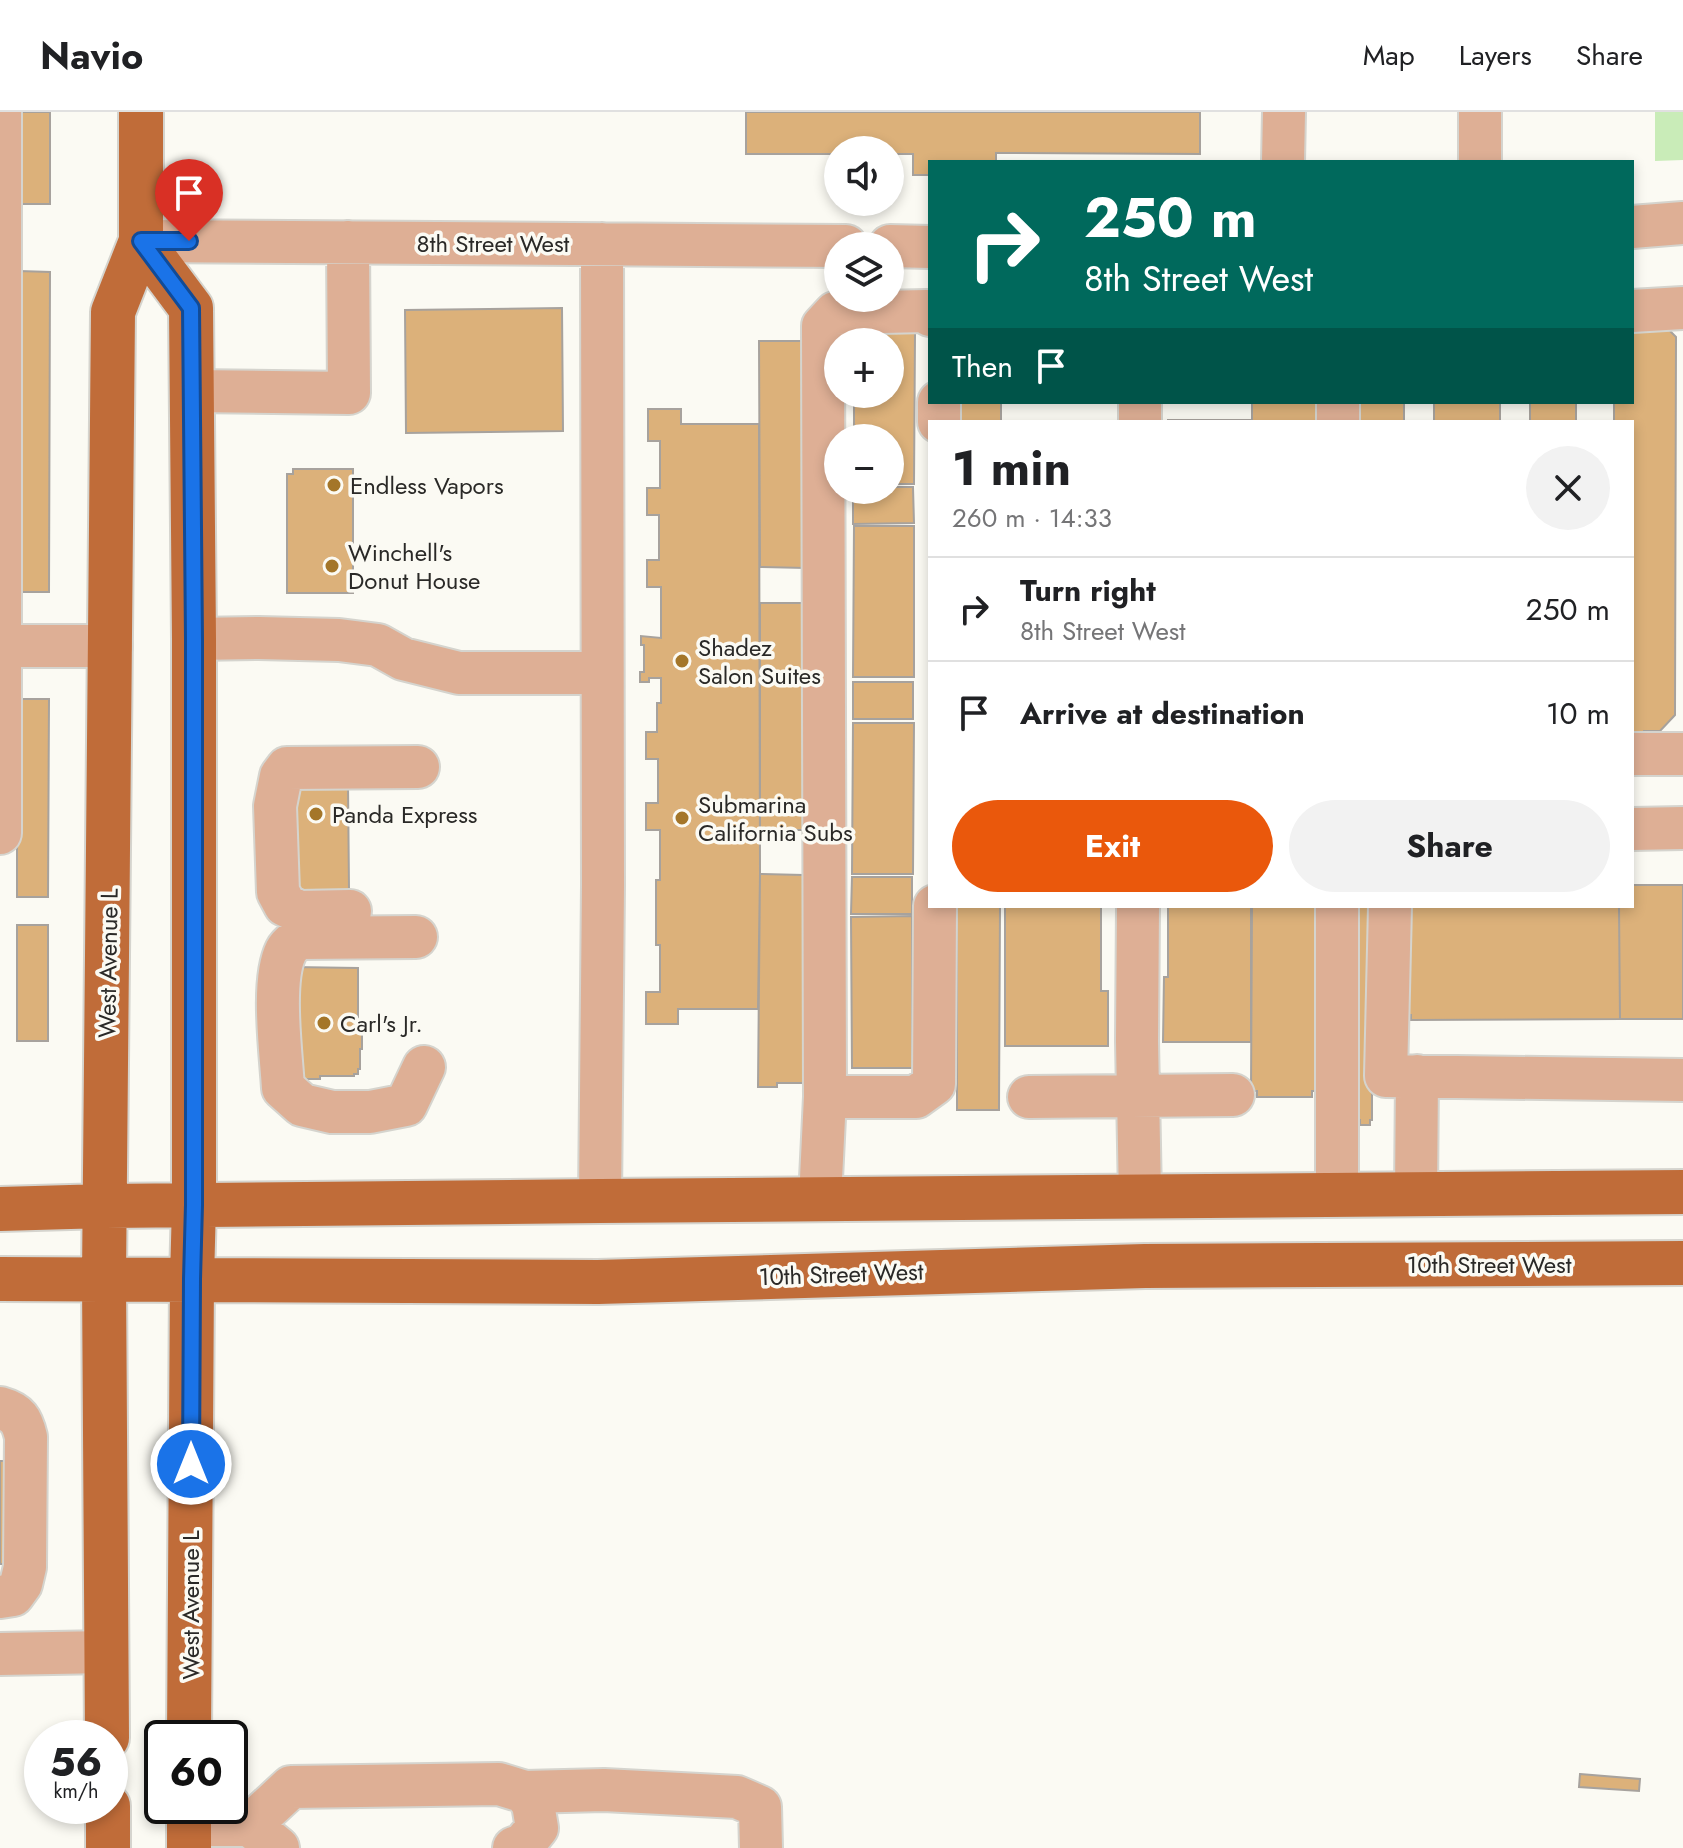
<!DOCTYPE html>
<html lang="en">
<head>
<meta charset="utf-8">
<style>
  body { margin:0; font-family:Jost,sans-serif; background:#f2f2f2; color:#202124; height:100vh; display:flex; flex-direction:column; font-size:30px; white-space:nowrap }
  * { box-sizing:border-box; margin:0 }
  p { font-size:26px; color:#757577 }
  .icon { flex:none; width:44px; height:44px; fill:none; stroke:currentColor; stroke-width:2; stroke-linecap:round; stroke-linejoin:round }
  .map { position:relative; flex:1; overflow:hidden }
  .side { position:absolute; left:928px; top:308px; width:706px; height:488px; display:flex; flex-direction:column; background:#fff; border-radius:0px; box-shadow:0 4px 12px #0003 }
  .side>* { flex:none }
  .guide { position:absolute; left:928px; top:48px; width:706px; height:244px; border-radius:0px; box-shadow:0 4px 12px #0003; background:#00695c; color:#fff; overflow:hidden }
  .fabs { position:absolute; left:824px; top:24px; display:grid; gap:16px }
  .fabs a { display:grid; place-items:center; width:80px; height:80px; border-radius:50%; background:#fff; box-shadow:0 4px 12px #0003; font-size:40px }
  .speed { position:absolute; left:24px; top:1608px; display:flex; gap:16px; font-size:40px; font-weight:700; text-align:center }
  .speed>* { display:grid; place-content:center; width:104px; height:104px; border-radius:50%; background:#fff; box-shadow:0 4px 12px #0003; line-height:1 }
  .speed small { font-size:20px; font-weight:400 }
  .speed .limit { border:4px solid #111; border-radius:12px; background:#fff; color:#111 }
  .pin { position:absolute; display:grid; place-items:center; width:68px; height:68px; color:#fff; margin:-82px -34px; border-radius:50% 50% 50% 0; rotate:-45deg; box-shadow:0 0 8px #0007 }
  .pin .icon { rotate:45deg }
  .me { position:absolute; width:88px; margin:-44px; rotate:0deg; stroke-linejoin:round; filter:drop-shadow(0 0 6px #0008) }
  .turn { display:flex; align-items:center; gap:28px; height:168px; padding:0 24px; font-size:36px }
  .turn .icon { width:104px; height:104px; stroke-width:2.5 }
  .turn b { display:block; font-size:56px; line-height:68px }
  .then { display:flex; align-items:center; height:76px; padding:0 24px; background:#0003; gap:16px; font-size:30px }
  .round { display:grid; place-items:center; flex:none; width:84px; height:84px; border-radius:42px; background:#f2f2f2 }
  .headline { display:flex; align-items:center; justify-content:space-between; height:136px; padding:0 24px }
  h1 { font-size:48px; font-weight:700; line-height:60px }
  .action { display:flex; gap:16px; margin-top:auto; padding:16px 24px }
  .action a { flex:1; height:92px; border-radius:48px; background:#ea580c; color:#fff; font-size:32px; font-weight:700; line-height:92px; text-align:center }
  .action a+a { background:#f2f2f2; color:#202124 }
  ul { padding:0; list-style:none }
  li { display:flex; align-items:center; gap:24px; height:104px; padding:0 24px; border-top:2px solid #e0e0e0 }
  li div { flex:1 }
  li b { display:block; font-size:30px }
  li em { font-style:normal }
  header { display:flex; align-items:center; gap:48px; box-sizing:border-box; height:112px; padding:0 40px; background:#fff; border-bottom:2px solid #e0e0e0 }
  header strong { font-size:38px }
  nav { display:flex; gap:44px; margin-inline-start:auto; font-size:28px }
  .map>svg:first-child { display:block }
</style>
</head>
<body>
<header>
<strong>Navio</strong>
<nav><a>Map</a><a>Layers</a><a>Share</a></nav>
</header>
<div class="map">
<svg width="1683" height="1736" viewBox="0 0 1683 1736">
  <rect width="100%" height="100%" fill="#fbfaf3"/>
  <!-- green -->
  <path fill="#c9ecb8" d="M1655,0H1683V48L1655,49Z"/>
  <!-- building -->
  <path fill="#dcb17a" stroke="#a7a29d" stroke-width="2" d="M20,0H50V92H20Z
    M746,0H1200V42L996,41V50H930V63H913V42H890V38H838V42H746Z
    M19,159L50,160L49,480H18Z
    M562,196L563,319L406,321L405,198Z
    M1661,210L1676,225L1675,603L1660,619H1644V623H1632V310H1614V290H1632V214Z
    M854,221H915L914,372H890V326H854V282H890V230H854Z
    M759,229H805V456L760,455Z
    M959,290H1001V310H958Z
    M1252,290H1320V310H1252Z
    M1358,290H1404V310H1358Z
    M1434,290H1500V310H1434Z
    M1530,290H1576V310H1530Z
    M648,297H681V312H759L760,762L758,897H678V912H646V880H660V833H656V768H660V718H646V691H658V647H646V620H657V591H661V566H649V570H640V560H644V533H641V524L661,526V475H647V448H659V403H647V376H660V329H648Z
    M1168,308H1252V310H1168Z
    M293,357H353V481H287V362H293Z
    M890,375H913L914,411L853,412V378H890Z
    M854,414H914V565H853Z
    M760,491H804V718H760Z
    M853,570H913V607H853Z
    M17,587H49L48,785H17Z
    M853,611H914L913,762H852Z
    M283,672H348L349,778H330V780H309V778H291Z
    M760,762L803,763V889H807V971H777V975H758Z
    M852,765H912V802H851Z
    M1632,773H1683V907H1620L1619,794H1632Z
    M957,794H1000L999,998H957Z
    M1005,794H1101V879H1108V934H1005Z
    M1168,794H1251V930H1163L1164,865H1168Z
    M1252,794H1319L1318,979H1312V985H1257V979H1251Z
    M1357,794H1372V1008H1370V1013H1360V1008H1357Z
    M1403,794H1619L1620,907L1411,908V903H1403Z
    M912,804V956H852L851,805Z
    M17,813H48V929H17Z
    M293,855L358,856V908H362V937H360V957H358V962H354V964H320V967H293Z
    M0,1349H9L12,1452H0Z
    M1580,1662L1640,1667L1639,1679L1579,1675Z"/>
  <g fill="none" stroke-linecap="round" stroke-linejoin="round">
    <!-- minor casing -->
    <g stroke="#d5d4ce" stroke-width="46">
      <path id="minor" d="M1480,0V50
        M1283,50L1284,0
        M1632,115L1683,111
        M141,129L846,134
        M890,134L930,135
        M1632,199L1683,196
        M191,279L349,281L348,130
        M1140,290V310
        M939,310V290
        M1338,310V290
        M194,527L259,526L339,528L378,533L403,547L459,561H602
        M0,534H111
        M1632,642H1683
        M1632,717L1683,716
        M0,721V0
        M1138,794L1137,929L1140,1085
        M1337,794V1083
        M1390,794L1386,964L1683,968
        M350,799L299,800L285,793L278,780L275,694L281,664L287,656L418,655
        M416,825L299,826C294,830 289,833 286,839C271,869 281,941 283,976L302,993L332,1000H370L406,993L424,955
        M825,985H916L934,972L935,794
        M1029,985L1233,983
        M1416,1082L1417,964
        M820,1087L825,985L823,214L835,201L927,199L930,203
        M600,1089L603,773L602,132
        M0,1296C18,1301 22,1308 26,1325L25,1455L21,1472L13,1483L0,1485
        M0,1542L106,1540
        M189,1713H250L278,1736
        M250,1713L291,1675L499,1672L525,1680L604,1678L737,1685L760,1695L761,1736
        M514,1736L523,1733L537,1716L533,1692L525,1680"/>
    </g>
    <!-- major casing -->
    <g stroke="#d5d4ce" stroke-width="48">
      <path id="major" d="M141,129L191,196L194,527V1093L192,1167L189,1626
        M0,1097L105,1094L600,1089L1683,1080
        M0,1167L598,1170L1145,1154L1683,1151
        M107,1626L104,1166L113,200L141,129V0
        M108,1694V1736
        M189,1736V1694"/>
    </g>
    <!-- minor -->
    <use href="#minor" stroke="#deaf95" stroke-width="42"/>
    <!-- major -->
    <use href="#major" stroke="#c06c39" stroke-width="44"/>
  </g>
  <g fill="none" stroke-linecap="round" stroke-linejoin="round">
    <!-- route casing -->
    <g stroke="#114b97" stroke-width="20">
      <path id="route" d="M189,129H141L191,196L194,527V1093L192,1167L191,1352"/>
    </g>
    <!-- route -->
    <use href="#route" stroke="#1a73e8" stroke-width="14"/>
  </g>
  <!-- markers -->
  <g fill="#a47629" stroke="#fbfaf3" stroke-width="3">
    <circle cx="334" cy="373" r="8"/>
    <circle cx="332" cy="454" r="8"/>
    <circle cx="682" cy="549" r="8"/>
    <circle cx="316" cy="702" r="8"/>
    <circle cx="682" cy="706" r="8"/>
    <circle cx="324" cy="911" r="8"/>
  </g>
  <g text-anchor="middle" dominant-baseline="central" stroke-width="7" stroke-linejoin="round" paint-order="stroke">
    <!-- street labels -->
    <g font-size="24" fill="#2a2927" stroke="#fbfaf3">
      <text x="493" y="131">8th Street West</text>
      <text transform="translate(108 851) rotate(-89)">West Avenue L</text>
      <text x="1489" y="1152">10th Street West</text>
      <text transform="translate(841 1162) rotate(-2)">10th Street West</text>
      <text transform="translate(190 1493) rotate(-90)">West Avenue L</text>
    </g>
    <!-- poi labels -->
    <g font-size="24" fill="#2a2927" stroke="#fbfaf3" text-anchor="start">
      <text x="350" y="373">Endless Vapors</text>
      <text x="348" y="440">Winchell's<tspan x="348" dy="28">Donut House</tspan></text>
      <text x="698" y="535">Shadez<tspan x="698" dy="28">Salon Suites</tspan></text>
      <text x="698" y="692">Submarina<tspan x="698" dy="28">California Subs</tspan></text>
      <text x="332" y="702">Panda Express</text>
      <text x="340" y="911">Carl's Jr.</text>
    </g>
  </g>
</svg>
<div class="fabs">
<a><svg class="icon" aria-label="sound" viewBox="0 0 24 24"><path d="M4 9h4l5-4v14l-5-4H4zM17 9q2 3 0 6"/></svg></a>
<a><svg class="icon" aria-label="layers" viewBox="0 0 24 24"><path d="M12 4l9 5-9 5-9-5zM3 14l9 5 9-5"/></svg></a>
<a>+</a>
<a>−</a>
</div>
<div class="speed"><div>56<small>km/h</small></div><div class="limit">60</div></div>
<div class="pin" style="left:189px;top:129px;background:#d93025"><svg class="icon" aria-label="arrive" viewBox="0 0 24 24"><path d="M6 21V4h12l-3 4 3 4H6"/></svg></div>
<svg class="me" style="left:191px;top:1352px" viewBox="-20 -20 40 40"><circle r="17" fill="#1a73e8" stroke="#fff" stroke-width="3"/><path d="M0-11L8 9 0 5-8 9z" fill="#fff"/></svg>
<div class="guide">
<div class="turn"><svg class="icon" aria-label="right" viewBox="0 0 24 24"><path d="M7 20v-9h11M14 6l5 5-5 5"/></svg><div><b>250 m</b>8th Street West</div></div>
<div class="then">Then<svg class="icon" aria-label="arrive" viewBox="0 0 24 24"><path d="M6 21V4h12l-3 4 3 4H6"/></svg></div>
</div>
<section class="side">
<div class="headline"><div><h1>1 min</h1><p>260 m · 14:33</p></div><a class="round"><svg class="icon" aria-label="close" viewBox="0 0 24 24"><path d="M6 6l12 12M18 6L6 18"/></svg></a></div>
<ul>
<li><svg class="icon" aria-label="right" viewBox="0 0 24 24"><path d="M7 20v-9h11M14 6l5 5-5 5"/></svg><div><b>Turn right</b><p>8th Street West</p></div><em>250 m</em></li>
<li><svg class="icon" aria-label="arrive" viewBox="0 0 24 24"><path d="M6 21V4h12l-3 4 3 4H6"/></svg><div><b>Arrive at destination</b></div><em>10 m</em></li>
</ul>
<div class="action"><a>Exit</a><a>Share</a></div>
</section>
</div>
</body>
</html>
